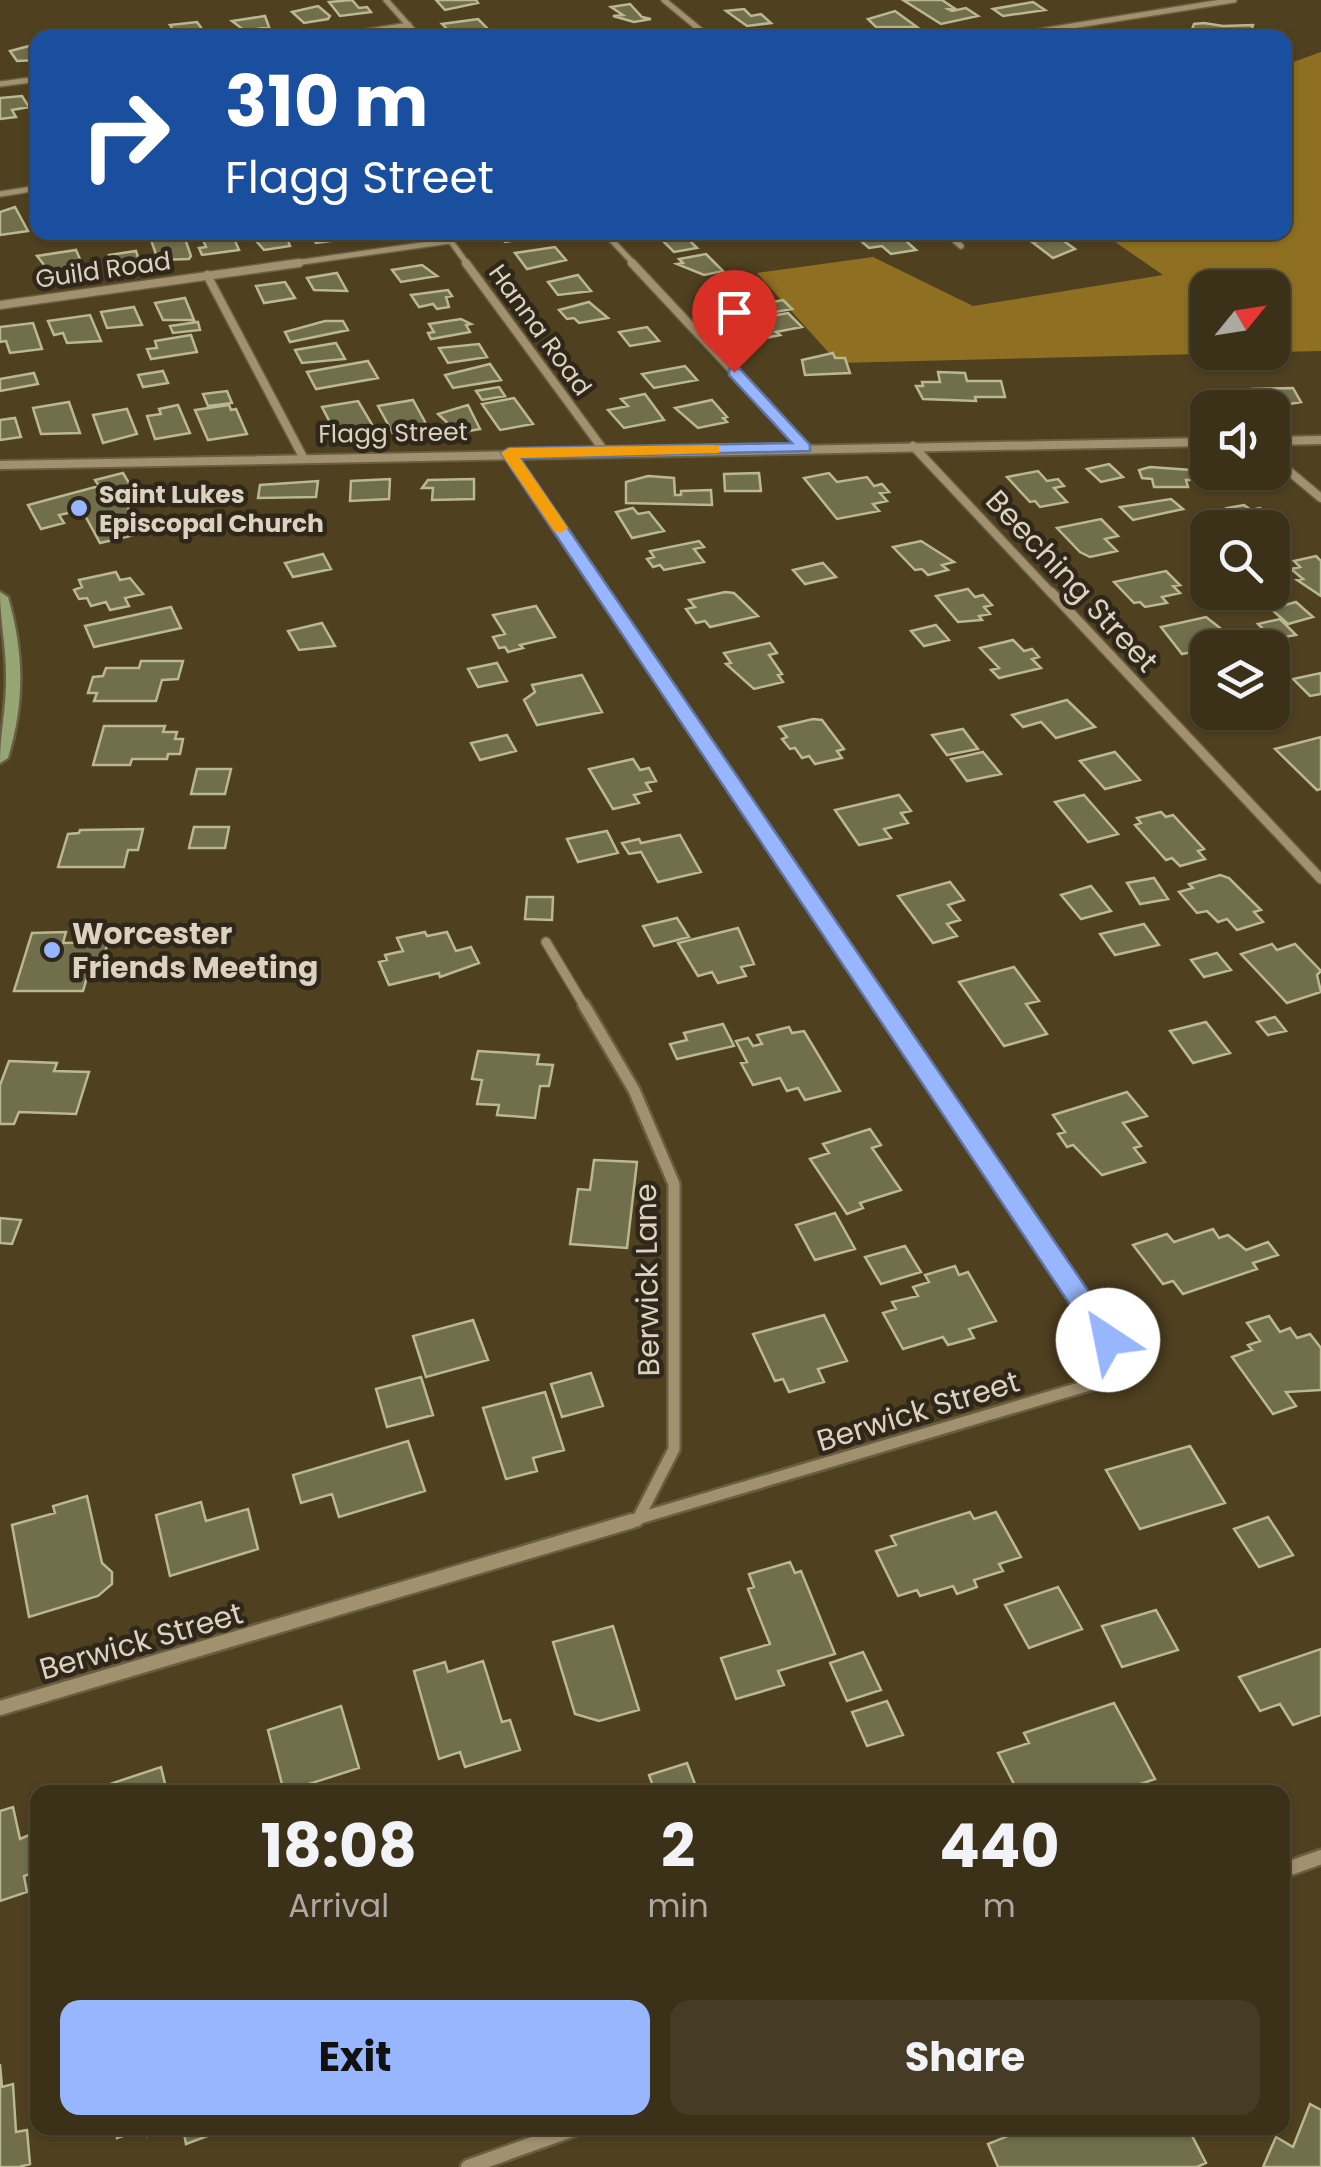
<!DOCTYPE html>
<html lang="en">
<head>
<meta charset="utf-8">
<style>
  body { margin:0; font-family:Poppins,sans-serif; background:#463c25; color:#f1f3f6; height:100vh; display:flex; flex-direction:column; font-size:38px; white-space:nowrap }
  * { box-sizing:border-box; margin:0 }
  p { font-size:32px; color:#aca9a2 }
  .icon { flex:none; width:55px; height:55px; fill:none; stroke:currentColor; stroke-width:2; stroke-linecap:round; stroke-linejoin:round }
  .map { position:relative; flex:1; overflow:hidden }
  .panel { position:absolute; left:30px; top:1785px; width:1260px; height:350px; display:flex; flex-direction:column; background:#3b3018; border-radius:20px; box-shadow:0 2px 8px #0004,0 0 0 2px #544b37 }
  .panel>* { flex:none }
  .guide { position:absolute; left:30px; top:30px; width:1262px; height:210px; border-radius:20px; box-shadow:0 2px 8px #0004,0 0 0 2px #544b37; background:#1a4fa0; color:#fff; overflow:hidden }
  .needle { width:65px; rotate:60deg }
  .tools { position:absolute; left:1190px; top:270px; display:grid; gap:20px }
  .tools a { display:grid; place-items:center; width:100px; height:100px; border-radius:20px; background:#3b3018; box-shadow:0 2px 8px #0004,0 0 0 2px #544b37; font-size:50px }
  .pin { position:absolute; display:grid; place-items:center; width:85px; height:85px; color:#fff; margin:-102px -42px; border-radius:50% 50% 50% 0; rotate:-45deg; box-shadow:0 0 10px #0007 }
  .pin .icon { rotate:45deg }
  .me { position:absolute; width:110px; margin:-55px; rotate:326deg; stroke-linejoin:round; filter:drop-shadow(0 0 8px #0008) }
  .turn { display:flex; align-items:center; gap:35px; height:210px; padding:0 30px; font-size:45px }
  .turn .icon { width:130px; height:130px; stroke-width:2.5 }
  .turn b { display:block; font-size:70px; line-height:85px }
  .eta { display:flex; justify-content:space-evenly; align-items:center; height:170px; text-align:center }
  .eta b { font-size:60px; font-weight:700; line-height:70px }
  .cta { display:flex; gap:20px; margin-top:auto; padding:20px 30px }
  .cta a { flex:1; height:115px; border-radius:20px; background:#97b6fd; color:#111; font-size:40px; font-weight:700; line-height:115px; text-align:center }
  .cta a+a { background:#463c25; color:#f1f3f6 }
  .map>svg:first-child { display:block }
</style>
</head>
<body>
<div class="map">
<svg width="1321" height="2167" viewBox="0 0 1321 2167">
  <rect width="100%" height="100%" fill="#4f4020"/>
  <!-- forest -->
  <path fill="#8f7022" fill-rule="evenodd" d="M1321,52V351L838,363L757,273L873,257L973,306L1163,275L1102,233L1285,232V65ZM1208,288H1272V352H1208Z"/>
  <!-- building -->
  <path fill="#706e4b" stroke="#b9b891" stroke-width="2.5" d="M352,0L359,8L367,7L371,12L340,16L329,2Z
    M436,0H476L478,3L445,10Z
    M903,0H942L954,8L948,9L952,11L966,8L978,16L941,24Z
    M1033,2L1045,10L1003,16L993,9Z
    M630,4L642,17L651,19L634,22L613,16L623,15L611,7Z
    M318,6L330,16L328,19L304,23L292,12Z
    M744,9L751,16L761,14L771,23L747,26L726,11Z
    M895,11L917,27H876L868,19Z
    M265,16L269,27L245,31L232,21Z
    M478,19L488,29L452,34L442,24Z
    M197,22L207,36L178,38L170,25Z
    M1204,23L1223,26L1253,25L1251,32H1191L1194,24Z
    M38,38V60L17,61L10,51L29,46Z
    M22,96L29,107L12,110L16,117L0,119V98Z
    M15,207L28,231L0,235V212Z
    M165,232H187L183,233L191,256L189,259L158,260L150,237Z
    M285,232L290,246L264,250L251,235Z
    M308,232H343L346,239L316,243Z
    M498,232H544L546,235L505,242Z
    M896,232L916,250L891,254L882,246L869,248L861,241L872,239L868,235Z
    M233,236L239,250L202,255L199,248L206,247L203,240Z
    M685,236L697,248L674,252L662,240Z
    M1058,237L1075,249L1053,258L1032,242Z
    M555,247L566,260L527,269L515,253Z
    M76,250L86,273L56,280L37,256Z
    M136,251L141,267L113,271L109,255Z
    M706,254L723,271L704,275L677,264L683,263L679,259Z
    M422,265L437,276L401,282L392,270Z
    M337,273L347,291L314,290L307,278Z
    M578,275L591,291L558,295L548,282Z
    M737,281L750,293L744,295L749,299L732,303L727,298L719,299L706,286Z
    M285,282L295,298L264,303L256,286Z
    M448,290L452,296L446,297L449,307L437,309L433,304L419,307L411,295Z
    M185,298L194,320H163L155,303Z
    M783,300L792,309L770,313L761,304Z
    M589,302L608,318L579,323L574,318L567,319L559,310Z
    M134,307L142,325L107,328L101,312Z
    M788,313L802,327L776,332L780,335L761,339L745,321Z
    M90,315L101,341L67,343L63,333L54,335L48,321Z
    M461,319L471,324L466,325L470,332L431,339L428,333L434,332L429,324Z
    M325,321H343L348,330L290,342L285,332Z
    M198,322L200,330L173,333L170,326Z
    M33,323L42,349L10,353L6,341L0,342V327Z
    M647,327L659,341L630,346L619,332Z
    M191,335L197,352L151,359L147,349L157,348L155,341Z
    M336,343L345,359L302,363L295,350Z
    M479,344L487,357L448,363L439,348Z
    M833,353L835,358H845L850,373L805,375L802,360Z
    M368,361L378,378L316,389L307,372Z
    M490,364L501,380L453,388L445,375Z
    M685,366L697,380L654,388L642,374Z
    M163,371L168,383L143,387L138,375Z
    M938,372L965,373L967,381H1001L1005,397H975L976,401L923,399L916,386H923L922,382H940Z
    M34,373L38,384L0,391V379Z
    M499,387L505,396L482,400L476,391Z
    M1293,388L1301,402L1278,406L1259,403L1252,389Z
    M227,391L232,403L208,406L203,394Z
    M1221,392H1244L1250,404H1226Z
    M645,394L664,420L624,428L608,410L628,406L621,399Z
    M514,398L533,424L500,430L482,404Z
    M413,400L429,429L394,435L378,406Z
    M712,400L727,417L723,418L727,422L698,428L675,408Z
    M358,401L376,431L338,438L322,407Z
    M69,402L80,433L41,434L33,408Z
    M178,405L190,433L155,439L147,416L161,414L159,409Z
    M229,405L231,410L236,409L247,434L208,440L195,410Z
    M468,405L480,429L458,433L438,414Z
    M127,409L137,434L103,443L93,415Z
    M15,418L21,437L0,440V420Z
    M1109,464L1123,477L1101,482L1087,469Z
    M1150,467L1219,472L1221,480H1186L1188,487H1154L1152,479L1142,478L1139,470Z
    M1038,471L1047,481L1058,479L1064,486L1054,488L1067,502L1040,507L1035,501L1030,502L1007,477Z
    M123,473L130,485L145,488L143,494L135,497L138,504L127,506L143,533L100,543L82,510L59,515L64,523L41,529L28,505L99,486L95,480Z
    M759,473L761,491H725L724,474Z
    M829,473L837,482L867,477L874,486L882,484L889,492L880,493L887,501L873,504L879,511L837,519L804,478Z
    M648,476L674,478L675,495H681V491L711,490L712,505L626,503V482Z
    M390,479L389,499L350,501L351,481Z
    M474,479V499L432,500L433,488H422L428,480Z
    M318,481L316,497L258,498L260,485Z
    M1171,499L1183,509L1133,520L1120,507Z
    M1244,505L1251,510L1260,508L1287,529L1273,533L1278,537L1272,539V528H1245L1227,508Z
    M633,508L638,514L649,512L664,531L632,538L616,512Z
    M1101,519L1118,536L1105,539L1117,551L1090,557L1080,552L1057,528Z
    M699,541L704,547L694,549L704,562L664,570L660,565L653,567L647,559L654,557L650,551Z
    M921,541L954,562L942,565L948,570L928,575L922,569L915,570L893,547Z
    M323,554L331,569L293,577L285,563Z
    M1316,556L1321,561V596L1297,580L1303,579L1291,569L1300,567L1294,561Z
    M823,563L836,577L805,584L793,570Z
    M1166,571L1180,585L1173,586L1180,593L1162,597L1167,603L1145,607L1140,602L1134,603L1114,582Z
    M116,572L120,580L130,578L143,594L125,598L129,606L110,610L106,602L91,606L87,598L79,599L74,590L82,587L79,580Z
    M968,589L975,597L983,595L992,605L984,607L990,614L979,616L982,620L958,622L936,596Z
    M725,592L734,593L758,616L710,627L705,621L696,623L686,609L695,607L689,600Z
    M1296,602L1313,617L1288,624L1271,609Z
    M536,606L555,637L520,645L523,648L508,652L505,647L499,648L493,637L505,634L493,615Z
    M171,607L181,628L94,647L85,626Z
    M1206,617L1238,642L1182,654L1161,627Z
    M1280,619L1296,635L1273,639L1258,624Z
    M322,623L335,646L299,650L288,631Z
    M936,625L949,640L924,646L911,631Z
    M1013,640L1024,651L1032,649L1039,657L1032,659L1041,668L999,678L991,670L999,668L980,648Z
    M770,643L777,653L769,655L782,674L778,675L783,682L754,689L726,664L731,663L724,653Z
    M141,661H183L178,679L162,680L156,701H94L97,693H88L93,677L103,676L106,668H139Z
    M497,663L507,681L478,687L468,669Z
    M1321,673V694L1310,696L1293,679Z
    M582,675L602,712L537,725L524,700L535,692L532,685Z
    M1067,700L1095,727L1056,738L1041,722L1023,727L1012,715Z
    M813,719L822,720L844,749L837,751L842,758L815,764L809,756L802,758L795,748L790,749L782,739L787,737L779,727Z
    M104,726H165L163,732H177L175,739H183L180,754H168L167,759H132L130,765H93Z
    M963,729L978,749L947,755L932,735Z
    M507,735L516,751L480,760L471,743Z
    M1321,737V789L1317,790L1275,749Z
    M983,752L1001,774L967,781L951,759Z
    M1115,752L1140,780L1105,789L1080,761Z
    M633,759L640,770L649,768L656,781L646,783L651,791L634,795L639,803L613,809L589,769Z
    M197,769H231L225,794H191Z
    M899,795L911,811L901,813L908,823L884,829L891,838L859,845L835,810Z
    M1084,795L1118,834L1088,842L1055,802Z
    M1161,812L1166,817L1173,815L1204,849L1198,851L1205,859L1180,866L1172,858L1166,860L1135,825L1141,823L1137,818Z
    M194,827H229L225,848H189Z
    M143,829L138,850H128L124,867H58L68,834L79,833L80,830Z
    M607,831L618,853L578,862L567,839Z
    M680,835L701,872L658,882L641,852L629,854L622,843L639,839L641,843Z
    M1220,875L1229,878L1261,910L1254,912L1263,922L1237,930L1227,919L1218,922L1207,911L1197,913L1179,892L1193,888L1189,884Z
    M1154,878L1168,899L1140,904L1127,883Z
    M950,882L964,900L948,905L960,920L947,924L957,936L933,943L898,896Z
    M1091,886L1111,911L1081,919L1061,895Z
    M527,897H553L552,920L525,919Z
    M677,918L689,937L654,946L643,926Z
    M1144,924L1159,945L1115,955L1100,934Z
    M738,928L754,964L741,967L746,976L718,983L712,972L698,976L678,943Z
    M66,932L63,943L108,942L101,966L90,967L83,991H14L32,933Z
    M425,932L427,936L447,932L456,951L471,947L479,963L440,977L439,973L389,985L379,962L387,960L385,955L403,951L397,938Z
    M1272,944L1277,950L1295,944L1321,971L1317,975L1321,992L1287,1003L1241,954Z
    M1217,953L1231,970L1204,977L1191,960Z
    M1014,967L1039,1001L1026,1004L1047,1034L1004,1046L959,982Z
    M1275,1017L1286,1031L1268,1035L1257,1022Z
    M1206,1022L1230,1053L1193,1063L1170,1031Z
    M723,1024L734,1046L677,1059L670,1044L687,1040L684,1033Z
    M789,1027L792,1033L804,1031L840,1091L805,1100L798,1088L787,1091L780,1078L753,1085L741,1063L747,1062L736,1041L748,1038L753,1046L762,1044L757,1035Z
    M478,1051L539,1055L537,1064L553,1065L549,1086H540L535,1118L497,1115L499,1105L477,1104L482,1080L472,1079Z
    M9,1061L57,1063L54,1071L89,1072L76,1114L19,1112L14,1124H0V1085Z
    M1127,1092L1147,1116L1123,1123L1141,1146L1134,1148L1145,1162L1102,1175L1073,1145L1067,1147L1058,1134L1065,1132L1053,1115Z
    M870,1129L881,1145L872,1148L901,1190L860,1203L863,1208L847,1214L810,1159L829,1153L823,1144Z
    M594,1160L637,1162L627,1248L570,1244L578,1189L590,1190Z
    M835,1213L855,1249L815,1260L796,1225Z
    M0,1218L21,1220L12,1244L0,1243Z
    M1213,1229L1219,1238L1228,1235L1246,1250L1268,1242L1278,1255L1253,1263L1257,1269L1183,1294L1173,1281L1163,1284L1133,1245L1167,1234L1174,1242Z
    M905,1246L921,1272L881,1284L865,1257Z
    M955,1266L959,1275L968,1272L996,1321L969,1329L974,1338L948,1345L943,1337L903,1349L883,1313L896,1309L892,1302L918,1296L913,1287L929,1282L925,1275Z
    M824,1315L847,1361L818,1369L824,1382L789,1392L783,1379L775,1381L753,1334Z
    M1269,1316L1280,1332L1290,1328L1297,1338L1310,1334L1321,1348V1390L1286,1392L1296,1406L1273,1414L1232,1357L1252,1350L1248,1345L1260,1341L1247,1323Z
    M473,1320L488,1360L426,1377L413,1336Z
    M591,1373L603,1406L562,1417L551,1384Z
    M421,1377L433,1415L387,1427L376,1389Z
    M545,1392L564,1450L533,1458L537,1471L506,1479L483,1408Z
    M408,1441L425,1491L339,1517L332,1494L301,1503L293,1475Z
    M1190,1446L1225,1503L1140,1529L1106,1470Z
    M87,1496L102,1563L112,1572V1584L98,1596L29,1617L12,1525L55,1513L53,1506Z
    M201,1502L206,1521L248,1509L258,1549L170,1576L156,1515Z
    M970,1512L974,1519L996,1512L1021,1557L999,1564L1003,1571L974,1580L977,1587L957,1594L953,1586L920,1596L917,1590L898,1596L876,1551L896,1545L891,1536Z
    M1268,1517L1293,1555L1259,1567L1234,1529Z
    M790,1562L795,1573L801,1571L835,1654L778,1671L784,1685L736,1699L721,1658L770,1644L748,1589L754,1587L749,1574Z
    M1058,1587L1082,1629L1029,1648L1005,1605Z
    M1156,1610L1178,1650L1122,1667L1102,1626Z
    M613,1626L639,1710L599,1721L575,1714L553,1642Z
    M1321,1649V1715L1293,1725L1280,1704L1260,1711L1239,1677Z
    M863,1652L881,1690L847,1701L830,1663Z
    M483,1661L502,1722L510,1720L520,1750L465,1767L460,1752L439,1759L414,1671L445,1662L448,1672Z
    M887,1701L903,1735L867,1746L852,1712Z
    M1114,1703L1155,1779L1117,1792H1018L998,1753L1029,1743L1024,1733Z
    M341,1706L359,1768L284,1792L268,1730Z
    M687,1763L698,1792H655L649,1775Z
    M161,1767L167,1792H99L98,1788Z
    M13,1807L20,1839L29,1835L35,1872L24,1876L27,1892L0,1901V1811Z
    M0,2064L2,2087L13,2084L16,2132L27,2130L30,2164L19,2167H0Z
    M1310,2104L1321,2110V2167H1263L1276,2137L1293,2147Z
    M115,2128H169L147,2136L146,2128L117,2138Z
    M183,2128H220L221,2131L186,2144Z
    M1028,2128H1188L1206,2163L1197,2167H998L988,2144Z"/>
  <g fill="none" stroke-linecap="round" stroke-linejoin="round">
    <!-- minor-far4 casing -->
    <g stroke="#695e41" stroke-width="8">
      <path id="minor-far4" d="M386,0L420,38
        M664,0L710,38
        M324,38L409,25
        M997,38L1234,0
        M0,84L38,79
        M0,194L38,188
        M444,232L468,265
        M604,232L635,265
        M945,232L961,246
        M281,265L450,241"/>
    </g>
    <!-- minor-far3 casing -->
    <g stroke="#695e41" stroke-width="11">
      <path id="minor-far3" d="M466,263L605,452
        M632,263L805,448
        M207,275L303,457
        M0,305L299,263
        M913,446L1053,595
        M509,453L605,595
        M1272,457L1321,498"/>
    </g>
    <!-- minor-far2 casing -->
    <g stroke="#695e41" stroke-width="12">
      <path id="minor-far2" d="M603,592L883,1007
        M1051,592L1321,879
        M546,942L585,1007"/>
    </g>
    <!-- minor-far1 casing -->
    <g stroke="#695e41" stroke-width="16">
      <path id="minor-far1" d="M584,1005L634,1090L674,1184V1449L637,1521
        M623,1523L1130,1373L882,1005"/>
    </g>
    <!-- minor casing -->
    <g stroke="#695e41" stroke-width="19">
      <path id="minor" d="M0,1708L632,1521
        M1282,1871L1321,1857
        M468,2167L577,2128"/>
    </g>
    <!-- tertiary casing -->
    <g stroke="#695e41" stroke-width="4">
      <path id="tertiary" d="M1321,436V444L1272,445V437Z
        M1208,438V446L0,469V461Z"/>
    </g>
    <!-- secondary casing -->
    <g stroke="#695e41" stroke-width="5">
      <path id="secondary" d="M0,592L8,597C24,653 25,702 8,758L0,763C0,733 7,704 6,674C6,646 0,620 0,592Z"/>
    </g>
    <!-- minor-far4 -->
    <use href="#minor-far4" stroke="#a1916f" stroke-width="5"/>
    <!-- minor-far3 -->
    <use href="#minor-far3" stroke="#a1916f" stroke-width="8"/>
    <!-- minor-far2 -->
    <use href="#minor-far2" stroke="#a1916f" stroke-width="9"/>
    <!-- minor-far1 -->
    <use href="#minor-far1" stroke="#a1916f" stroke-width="11"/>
    <!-- minor -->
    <use href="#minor" stroke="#a1916f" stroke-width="14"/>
    <!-- tertiary -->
    <use href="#tertiary" fill="#a1916f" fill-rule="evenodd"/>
    <!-- secondary -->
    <use href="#secondary" fill="#95a574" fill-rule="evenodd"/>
  </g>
  <!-- route -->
  <path fill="#97b6fd" stroke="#6276a4" stroke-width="2.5" d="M729,369H740L810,445V451L520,458L1117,1333L1120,1340L1117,1348H1099L501,453L509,448L792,443L729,375Z"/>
  <!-- slow -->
  <path fill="#f59e0b" d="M713,445L719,446V453L520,458L568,528L560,533L554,531L501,453L509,448Z"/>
  <!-- markers -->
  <g fill="#97b6fd" stroke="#2f281a" stroke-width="4">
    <circle cx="79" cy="508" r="10"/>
    <circle cx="52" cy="950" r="10"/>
  </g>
  <g text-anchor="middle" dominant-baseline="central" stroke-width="9" stroke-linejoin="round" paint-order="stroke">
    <!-- far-street labels -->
    <g font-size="25" fill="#dbd2c0" stroke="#2f281a">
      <text transform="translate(103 270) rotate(-8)">Guild Road</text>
      <text transform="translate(540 330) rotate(54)">Hanna Road</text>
      <text transform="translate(393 433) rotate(-1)">Flagg Street</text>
    </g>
    <!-- far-poi labels -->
    <g font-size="25" font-weight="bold" fill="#dbd2c0" stroke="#2f281a" text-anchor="start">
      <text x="99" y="494">Saint Lukes<tspan x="99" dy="29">Episcopal Church</tspan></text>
    </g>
    <!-- street labels -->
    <g font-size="30" fill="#dbd2c0" stroke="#2f281a">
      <text transform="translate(1072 581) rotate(47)">Beeching Street</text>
      <text transform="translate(647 1280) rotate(-91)">Berwick Lane</text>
      <text transform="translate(918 1411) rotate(-17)">Berwick Street</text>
      <text transform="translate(141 1641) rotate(-16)">Berwick Street</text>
    </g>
    <!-- poi labels -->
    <g font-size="30" font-weight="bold" fill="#dbd2c0" stroke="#2f281a" text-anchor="start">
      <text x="72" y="933">Worcester<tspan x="72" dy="34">Friends Meeting</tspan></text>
    </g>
  </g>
</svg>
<div class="tools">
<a><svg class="needle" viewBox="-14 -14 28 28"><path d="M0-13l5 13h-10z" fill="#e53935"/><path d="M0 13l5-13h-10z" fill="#aca9a2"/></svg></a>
<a><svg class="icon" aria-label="sound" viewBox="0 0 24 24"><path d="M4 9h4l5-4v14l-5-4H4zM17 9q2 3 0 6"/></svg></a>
<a><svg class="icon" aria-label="search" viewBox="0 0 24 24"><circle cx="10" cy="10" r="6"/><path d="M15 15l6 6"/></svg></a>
<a><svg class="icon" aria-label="layers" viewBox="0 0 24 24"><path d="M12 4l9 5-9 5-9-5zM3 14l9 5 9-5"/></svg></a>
</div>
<div class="pin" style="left:734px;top:372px;background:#d93025"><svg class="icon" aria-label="arrive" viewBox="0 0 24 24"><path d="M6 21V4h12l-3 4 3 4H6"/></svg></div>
<svg class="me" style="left:1108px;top:1340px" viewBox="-20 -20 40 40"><circle r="19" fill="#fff"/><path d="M0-13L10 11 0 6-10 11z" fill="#97b6fd"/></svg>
<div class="guide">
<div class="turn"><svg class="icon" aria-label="right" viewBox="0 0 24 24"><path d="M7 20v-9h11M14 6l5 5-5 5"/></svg><div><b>310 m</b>Flagg Street</div></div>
</div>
<section class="panel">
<div class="eta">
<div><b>18:08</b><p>Arrival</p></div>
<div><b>2</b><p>min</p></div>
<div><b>440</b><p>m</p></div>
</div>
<div class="cta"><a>Exit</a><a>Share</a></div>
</section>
</div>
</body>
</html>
